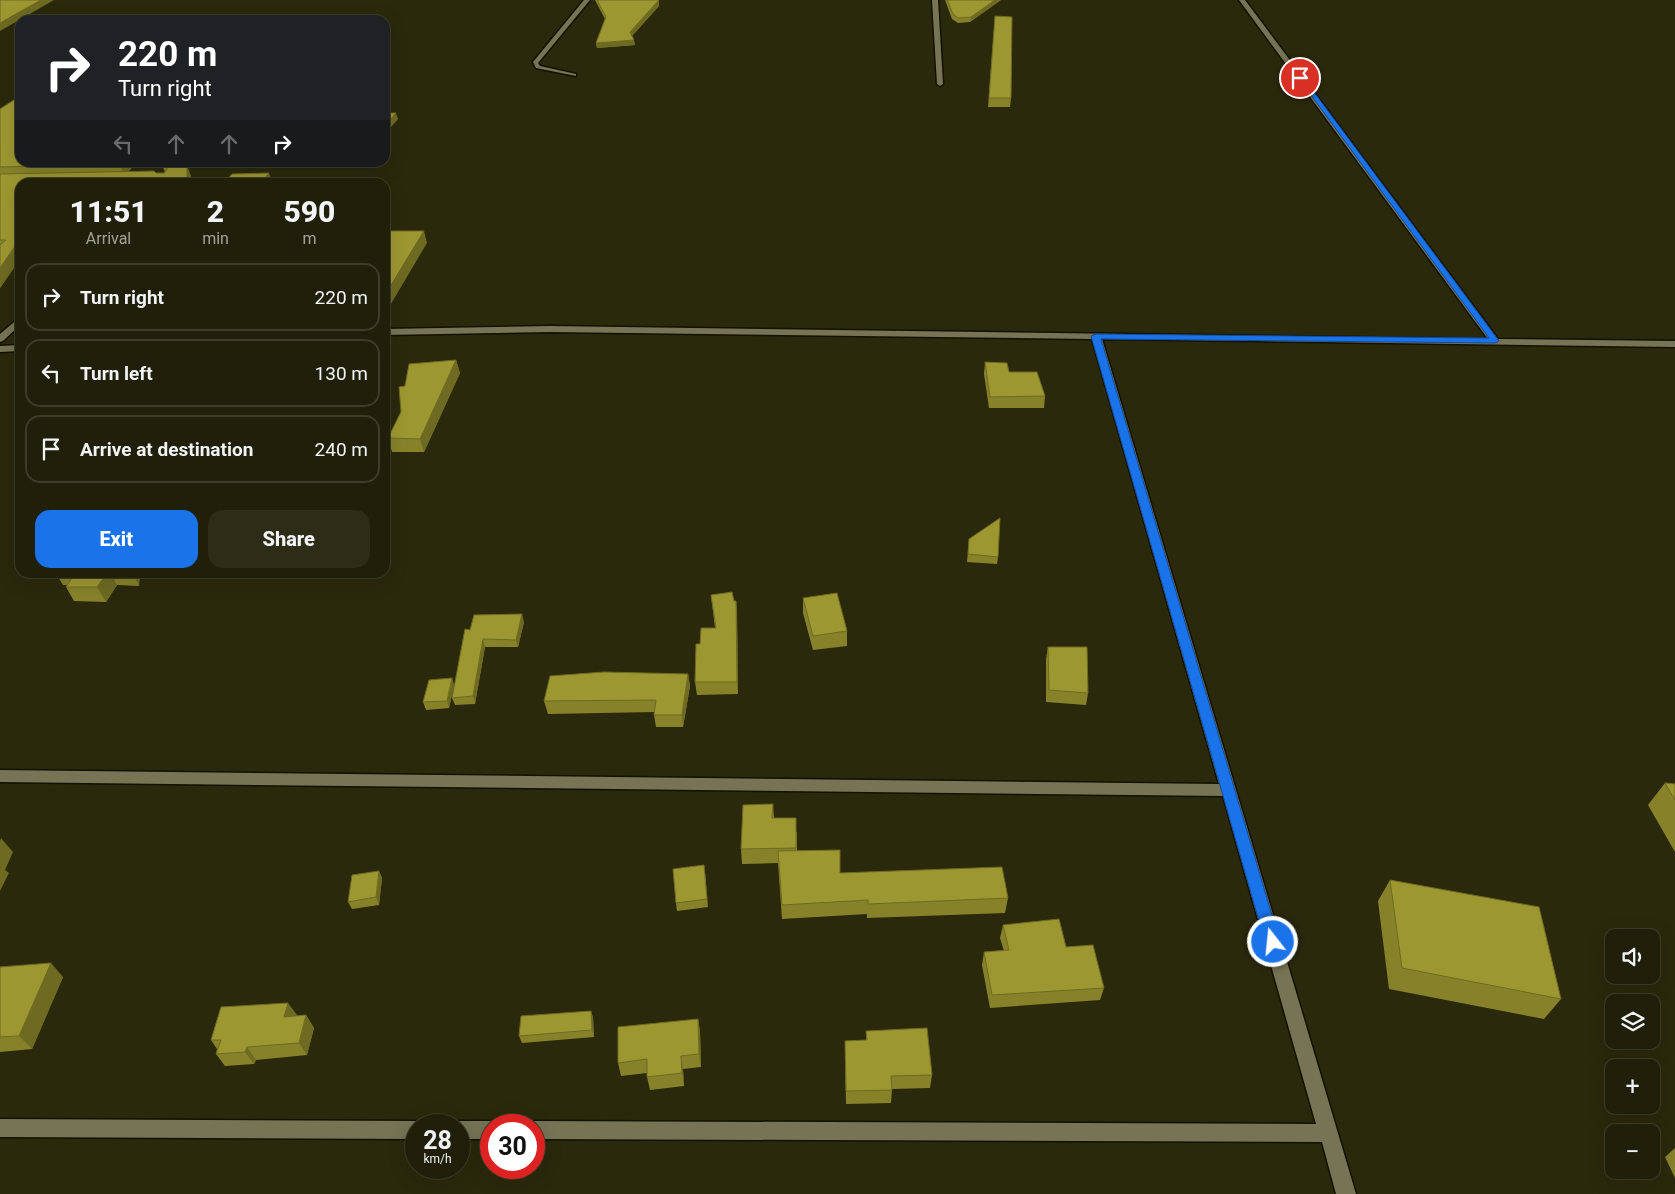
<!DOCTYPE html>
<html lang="en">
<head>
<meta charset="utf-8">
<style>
  body { margin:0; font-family:Roboto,sans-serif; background:#2d2c17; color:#f1f3f6; height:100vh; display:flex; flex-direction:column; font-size:19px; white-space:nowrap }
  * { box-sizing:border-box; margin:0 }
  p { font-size:16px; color:#a2a29c }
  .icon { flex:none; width:28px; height:28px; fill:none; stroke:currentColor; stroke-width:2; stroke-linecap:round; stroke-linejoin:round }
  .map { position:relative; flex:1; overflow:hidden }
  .drawer { position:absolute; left:15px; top:178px; width:375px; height:400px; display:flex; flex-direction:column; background:#201f09; border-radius:15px; box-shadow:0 5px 20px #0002,0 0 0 1px #3d3d2a }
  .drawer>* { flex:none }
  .guide { position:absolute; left:15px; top:15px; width:375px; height:152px; border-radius:15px; box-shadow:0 5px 20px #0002,0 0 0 1px #3d3d2a; background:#202124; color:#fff; overflow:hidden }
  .buttons { position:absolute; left:1605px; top:929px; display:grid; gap:10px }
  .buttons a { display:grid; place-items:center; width:55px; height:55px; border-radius:10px; background:#201f09; box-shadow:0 5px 20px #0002,0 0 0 1px #3d3d2a; font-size:25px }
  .speed { position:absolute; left:405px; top:1114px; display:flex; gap:10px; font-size:25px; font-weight:700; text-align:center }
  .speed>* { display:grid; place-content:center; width:65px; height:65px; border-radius:50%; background:#201f09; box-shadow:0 5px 20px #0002,0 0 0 1px #3d3d2a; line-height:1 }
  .speed small { font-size:12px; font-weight:400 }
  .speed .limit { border:8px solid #d22; background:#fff; color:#111 }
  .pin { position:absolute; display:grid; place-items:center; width:42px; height:42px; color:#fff; margin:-21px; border:2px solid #fff; border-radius:50%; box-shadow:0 1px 5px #0007 }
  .me { position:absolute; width:55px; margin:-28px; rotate:344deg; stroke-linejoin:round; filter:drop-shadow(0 0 4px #0008) }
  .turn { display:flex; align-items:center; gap:18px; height:105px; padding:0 20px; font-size:22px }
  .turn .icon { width:65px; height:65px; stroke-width:2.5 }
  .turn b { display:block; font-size:35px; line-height:42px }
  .lanes { display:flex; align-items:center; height:48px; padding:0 20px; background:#0003; justify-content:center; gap:25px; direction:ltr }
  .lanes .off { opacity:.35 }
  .eta { display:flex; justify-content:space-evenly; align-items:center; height:85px; text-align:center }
  .eta b { font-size:30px; font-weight:800; line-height:35px }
  .primary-button { display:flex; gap:10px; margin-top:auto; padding:10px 20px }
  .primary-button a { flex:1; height:58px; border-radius:15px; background:#1a73e8; color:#fff; font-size:20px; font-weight:800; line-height:58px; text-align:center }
  .primary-button a+a { background:#2d2c17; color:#f1f3f6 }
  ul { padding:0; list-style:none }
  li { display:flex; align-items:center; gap:15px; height:68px; margin:0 10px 8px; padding:0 10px; border:2px solid #3d3d2a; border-radius:15px }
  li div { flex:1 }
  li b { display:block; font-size:19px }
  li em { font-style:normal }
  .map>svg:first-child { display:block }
</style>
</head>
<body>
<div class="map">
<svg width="1675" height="1194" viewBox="0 0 1675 1194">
  <rect width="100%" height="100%" fill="#2b290c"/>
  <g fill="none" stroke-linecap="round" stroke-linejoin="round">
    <!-- minor casing -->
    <g stroke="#131100" stroke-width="3">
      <path id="minor" d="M584,0H590L538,63L540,66L576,74V76L536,68L533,62Z
        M932,0H938L943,84L940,86L937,84Z
        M1239,0H1245L1498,339L1675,341V347L1102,339L1356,1194H1336L1322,1142L534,1139V1125H527L534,1121L1316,1124L1223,796L0,782V770L1219,784L1092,339L550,332L385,335V329L550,326L1488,339Z
        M20,317V325L3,341L0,342V334Z
        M20,345V351L0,352V346Z
        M0,1119L416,1121L423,1125H416V1139L0,1137Z
        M459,1121H491L498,1125H491V1139H459V1125H452Z"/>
    </g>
    <!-- minor -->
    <use href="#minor" fill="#767455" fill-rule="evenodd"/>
  </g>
  <!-- wall -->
  <path fill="#87822a" d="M595,0H659V6L632,36L635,45L597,48L596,43L605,19Z
    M945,0H1001L970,22L958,23L952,19Z
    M995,16L1011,98L1010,107H988Z
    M0,109L20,162H137L128,172L164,173L165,172L162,165L191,176V182H20V259L0,288Z
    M456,360L460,373L424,452H392L388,438L401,412L405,386Z
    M985,362L1009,372L1045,396L1044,408H989L984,374Z
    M969,539L998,557L997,564L967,562Z
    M55,572H140L139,586L117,585L106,602L74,601L66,587L67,585H63Z
    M711,595L734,601H736L737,613L738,694L697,695L695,682L700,644L715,628Z
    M803,598L847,631V646L813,650L803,613Z
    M524,622L518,647H485L475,704L455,705L452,698L470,630Z
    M1048,647L1088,693L1086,705L1046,702V659Z
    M688,674L690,686L683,727H656L654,715V712L548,714L544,701Z
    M452,678L454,686L449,708L426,710L423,702Z
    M1665,783L1675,784V852L1648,805Z
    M773,804L774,818L797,832V851L840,873L1008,898L1005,913L867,918V914L782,919L778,863L742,864L741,849Z
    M379,871L382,878L379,905L352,909L348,902Z
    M705,872L708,907L677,911L676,903Z
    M1390,880L1561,999L1544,1019L1389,989L1378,901Z
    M1003,925L1066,947L1104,988L1100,1000L990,1008L982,965L984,952L1004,951L1000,938Z
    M0,967L63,977L32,1049L0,1052Z
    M591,1011L593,1018L594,1037L522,1043L519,1036Z
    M297,1015L296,1016L306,1015L314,1028L307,1055L256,1060L254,1064L225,1066L216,1054L217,1049L211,1040Z
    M698,1019L700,1032L701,1067L683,1069L684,1086L650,1090L647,1077V1073L621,1076L618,1063Z
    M866,1031L932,1075L930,1088L892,1089L891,1103L846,1104L845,1041L866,1040Z
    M1675,1148V1178L1665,1157Z"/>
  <!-- shaded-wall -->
  <path fill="#6e6a22" d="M41,0H54L0,31V23Z
    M659,0V6L631,37L630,32Z
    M995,0H1001L970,22L971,17Z
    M634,40L635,45L597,48L596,43Z
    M396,113L398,119L385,134V126Z
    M122,162H137L124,175L120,164Z
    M187,165L191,176V182H187Z
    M269,173L272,182H262Z
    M424,231L427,243L385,314V295Z
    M20,239V259L0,288V268Z
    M456,360L460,373L424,452L420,439Z
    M108,572H110L117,585L106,602L97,587Z
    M132,572H140L139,586Z
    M736,601L737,613L738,694L737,682Z
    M522,614L524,622L518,647L516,640Z
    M483,639L485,647L475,704L473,696Z
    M688,674L690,686L683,727L682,715Z
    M452,678L454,686L449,708L447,701Z
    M1,838L13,852L5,870L9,873L0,891V841Z
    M379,871L382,878L379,905L376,897Z
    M51,963L63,977L32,1049L19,1036Z
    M288,1003L297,1015L293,1030L284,1017Z
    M591,1011L593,1018L594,1037L592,1030Z
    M306,1015L314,1028L307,1055L299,1043Z
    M698,1019L700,1032L701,1067L699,1054Z
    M247,1047L256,1060L254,1064L245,1052Z
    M681,1056L683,1069L684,1086L682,1073Z"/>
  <!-- building -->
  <path fill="#9d9731" stroke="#6e6a22" d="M0,0H41L0,23Z
    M597,0H659L658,1L630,32L634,40L596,43L606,17Z
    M947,0H995L971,17L958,18L953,14Z
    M995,16L1012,17L1011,98H989Z
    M20,96V162H122L120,164L0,167V109Z
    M385,113H396L385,126Z
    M162,165H187V182H20V239L0,268V245L6,240H0V174L154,171L156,173H164L168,168Z
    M269,173L262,182H225L232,174Z
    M385,231H424L385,295Z
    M456,360L420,439L388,438L401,412L399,387L405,386L409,364Z
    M985,362L1007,363L1009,372H1037L1045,396L990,397Z
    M1000,518L998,557L968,554L969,539Z
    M76,572H108L97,587H66Z
    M732,592L734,601H736L737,682H695L696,644H700L701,628H716L711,595Z
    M837,593L847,631L813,636L803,598Z
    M522,614L516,640L483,639L473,696L452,698L465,629L470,630L474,615Z
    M1048,647H1087L1088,693L1049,690Z
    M604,672L688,674L682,715H654L656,700L544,701L550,676Z
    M452,678L447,701L423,702L429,680Z
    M1665,783L1675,784V800Z
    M773,804L772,818H796V848L741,849L743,805Z
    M840,850V873L1002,867L1008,898L868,904V900L782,905L778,851Z
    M704,865L707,899L676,903L673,869Z
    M379,871L376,897L348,902L352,875Z
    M1390,880L1539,907L1561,999L1402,968Z
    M1059,919L1066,947L1093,945L1104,988L992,995L984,952L1009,950L1003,925Z
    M51,963L19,1036L0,1037V967Z
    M288,1003L284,1017L306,1015L299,1043L247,1047L245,1052L216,1054L221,1040H211L221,1007Z
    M591,1011L592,1030L519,1036L521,1016Z
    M698,1019L699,1054L681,1056L682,1073L647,1077V1059L618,1063V1027Z
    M927,1028L932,1075L891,1076L892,1090L846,1091L845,1041L867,1040L866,1031Z"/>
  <!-- route -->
  <path fill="#1a73e8" stroke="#114b97" d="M1297,76H1302L1499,341L1495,343L1101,339L1280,942L1278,947L1273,949L1267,947L1265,942L1091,336L1096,334L1489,338Z"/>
</svg>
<div class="buttons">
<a><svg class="icon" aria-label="sound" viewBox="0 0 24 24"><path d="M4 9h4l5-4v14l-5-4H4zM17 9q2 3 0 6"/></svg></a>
<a><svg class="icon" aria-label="layers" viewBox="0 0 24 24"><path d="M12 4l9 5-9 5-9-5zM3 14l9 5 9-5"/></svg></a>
<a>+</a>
<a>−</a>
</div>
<div class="speed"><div>28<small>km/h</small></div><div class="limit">30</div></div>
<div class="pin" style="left:1300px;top:78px;background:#d93025"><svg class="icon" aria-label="arrive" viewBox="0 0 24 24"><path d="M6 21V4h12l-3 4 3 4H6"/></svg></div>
<svg class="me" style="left:1273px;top:942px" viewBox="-20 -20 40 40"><circle r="17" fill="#1a73e8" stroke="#fff" stroke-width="3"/><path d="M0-11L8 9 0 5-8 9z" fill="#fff"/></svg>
<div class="guide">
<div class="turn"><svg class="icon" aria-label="right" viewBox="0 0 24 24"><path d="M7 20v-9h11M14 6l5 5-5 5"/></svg><div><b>220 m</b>Turn right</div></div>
<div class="lanes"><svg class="icon off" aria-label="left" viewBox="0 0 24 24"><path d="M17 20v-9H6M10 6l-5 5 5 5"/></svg><svg class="icon off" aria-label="ahead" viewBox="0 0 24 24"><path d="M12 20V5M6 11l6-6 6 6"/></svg><svg class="icon off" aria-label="ahead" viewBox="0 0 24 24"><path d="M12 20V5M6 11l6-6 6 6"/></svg><svg class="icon" aria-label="right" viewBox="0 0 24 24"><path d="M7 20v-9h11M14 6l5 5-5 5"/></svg></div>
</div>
<section class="drawer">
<div class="eta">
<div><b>11:51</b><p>Arrival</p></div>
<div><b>2</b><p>min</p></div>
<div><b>590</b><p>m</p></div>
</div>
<ul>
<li><svg class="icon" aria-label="right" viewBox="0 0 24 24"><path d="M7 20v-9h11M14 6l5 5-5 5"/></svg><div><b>Turn right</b></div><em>220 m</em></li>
<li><svg class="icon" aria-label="left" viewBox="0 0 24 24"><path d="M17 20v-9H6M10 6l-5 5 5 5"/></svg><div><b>Turn left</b></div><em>130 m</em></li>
<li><svg class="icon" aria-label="arrive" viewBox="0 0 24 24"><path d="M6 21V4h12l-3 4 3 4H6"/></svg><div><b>Arrive at destination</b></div><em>240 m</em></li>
</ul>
<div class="primary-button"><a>Exit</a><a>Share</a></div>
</section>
</div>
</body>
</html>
